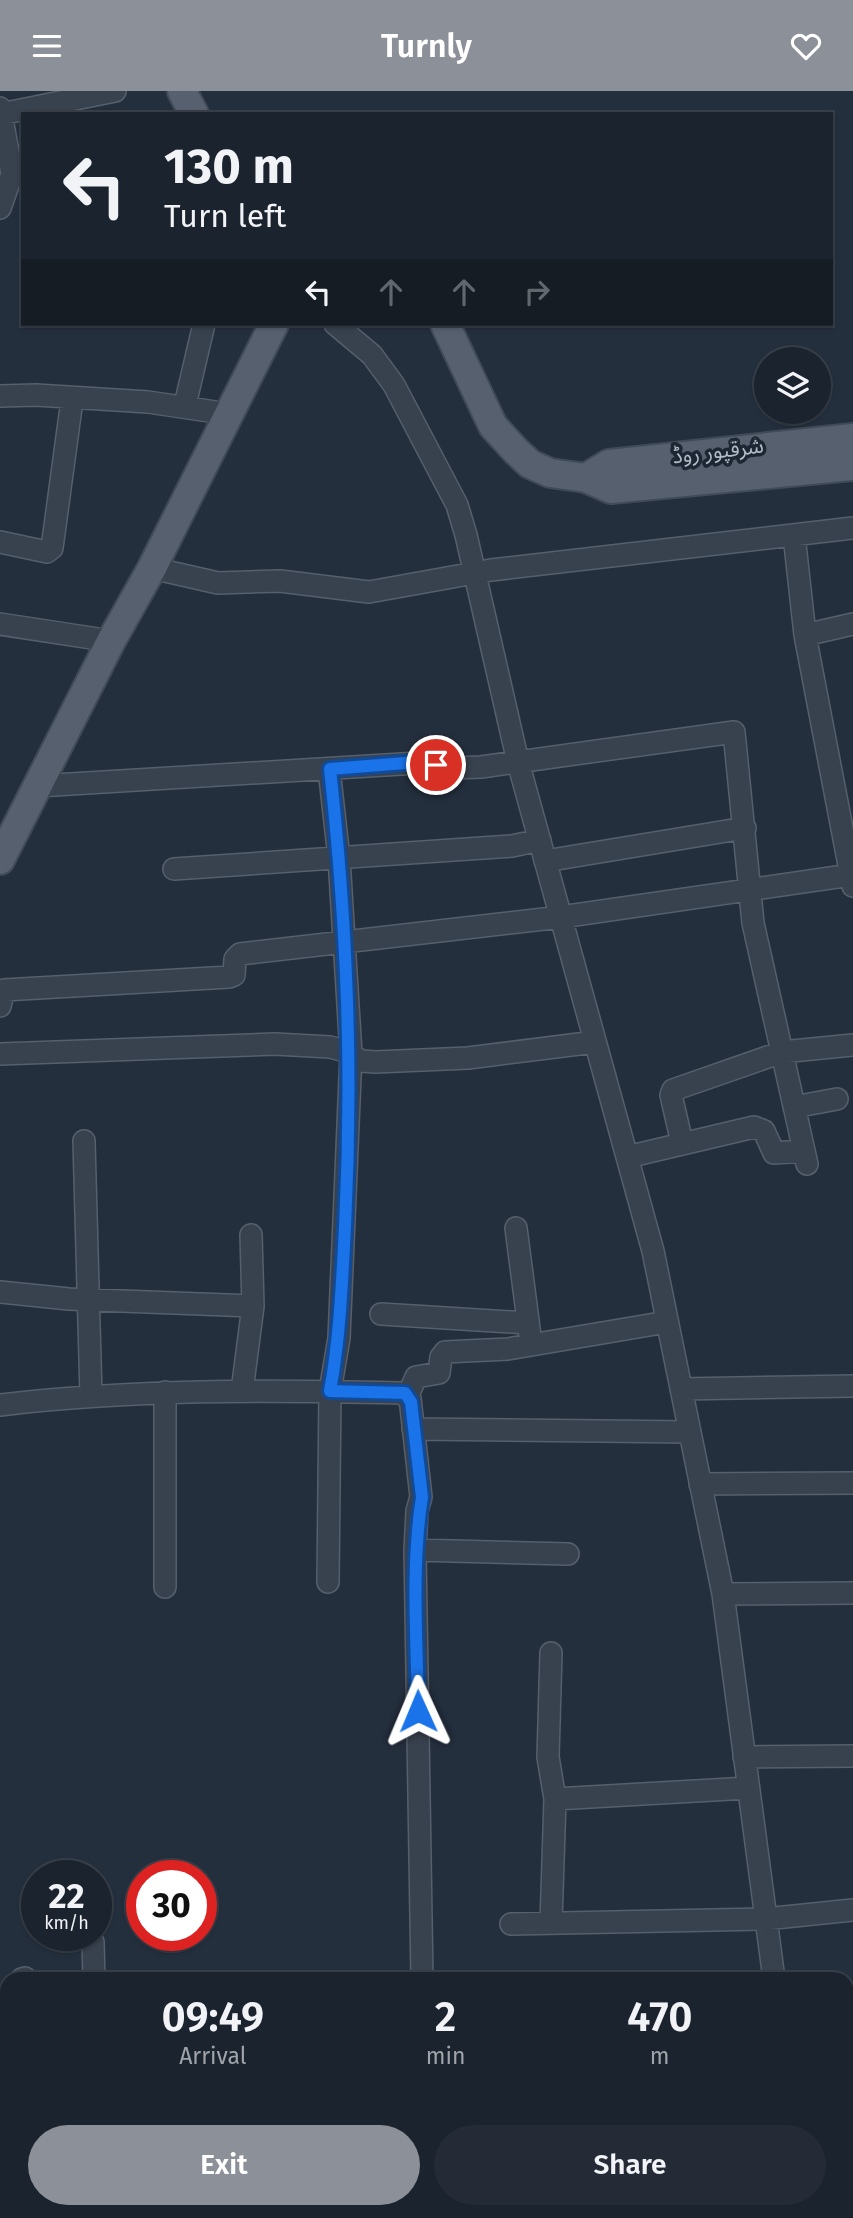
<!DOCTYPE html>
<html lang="en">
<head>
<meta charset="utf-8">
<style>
  body { margin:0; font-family:"Fira Sans","Noto Sans Arabic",sans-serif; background:#242b36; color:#f1f3f6; height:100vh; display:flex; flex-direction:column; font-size:26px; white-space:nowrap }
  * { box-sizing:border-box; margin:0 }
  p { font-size:23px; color:#a0a4aa }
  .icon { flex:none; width:38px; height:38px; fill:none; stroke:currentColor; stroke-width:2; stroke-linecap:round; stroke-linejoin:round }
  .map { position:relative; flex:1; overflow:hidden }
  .drawer { position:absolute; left:0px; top:1881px; width:854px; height:247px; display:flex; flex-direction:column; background:#1b232e; border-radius:21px 21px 0 0; box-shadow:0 2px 5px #0004,0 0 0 2px #39404a }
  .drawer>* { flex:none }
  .guide { position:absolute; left:21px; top:21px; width:812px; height:214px; border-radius:0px; box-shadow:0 2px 5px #0004,0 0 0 2px #39404a; background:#1b232e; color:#f1f3f6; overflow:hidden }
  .buttons { position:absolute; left:754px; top:256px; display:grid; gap:14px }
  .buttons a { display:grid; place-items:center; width:77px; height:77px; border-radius:50%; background:#1b232e; box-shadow:0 2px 5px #0004,0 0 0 2px #39404a; font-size:35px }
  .speed { position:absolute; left:21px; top:1769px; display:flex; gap:14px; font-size:35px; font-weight:700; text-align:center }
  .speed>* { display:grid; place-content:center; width:91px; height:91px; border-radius:50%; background:#1b232e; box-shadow:0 2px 5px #0004,0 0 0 2px #39404a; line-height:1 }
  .speed small { font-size:18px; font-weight:400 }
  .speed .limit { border:10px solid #d22; background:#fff; color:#111 }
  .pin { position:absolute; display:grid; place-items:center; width:60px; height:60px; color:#fff; margin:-30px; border:4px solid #fff; border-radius:50%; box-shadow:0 2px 7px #0007 }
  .me { position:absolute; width:77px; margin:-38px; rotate:359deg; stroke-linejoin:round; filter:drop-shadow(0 0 5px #0008) }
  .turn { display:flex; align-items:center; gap:24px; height:147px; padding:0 28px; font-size:32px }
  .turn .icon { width:91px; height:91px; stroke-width:2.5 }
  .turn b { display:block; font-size:49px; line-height:60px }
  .lanes { display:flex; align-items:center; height:66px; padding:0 28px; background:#0003; justify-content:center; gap:35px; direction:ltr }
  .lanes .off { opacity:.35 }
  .eta { display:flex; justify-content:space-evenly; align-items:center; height:119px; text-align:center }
  .eta b { font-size:42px; font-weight:600; line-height:49px }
  .action { display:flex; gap:14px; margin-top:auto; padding:14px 28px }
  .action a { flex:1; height:80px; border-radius:42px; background:#8c9099; color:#fff; font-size:28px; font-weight:600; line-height:80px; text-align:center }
  .action a+a { background:#242b36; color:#f1f3f6 }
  header { display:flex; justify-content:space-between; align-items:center; height:91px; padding:0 28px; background:#8c9099; color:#fff; font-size:32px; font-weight:600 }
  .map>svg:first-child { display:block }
</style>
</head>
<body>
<header><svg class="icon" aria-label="menu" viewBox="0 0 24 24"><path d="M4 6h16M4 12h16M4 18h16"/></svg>Turnly<svg class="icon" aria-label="heart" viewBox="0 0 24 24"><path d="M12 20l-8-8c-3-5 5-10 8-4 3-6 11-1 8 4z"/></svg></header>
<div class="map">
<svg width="853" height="2127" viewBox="0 0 853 2127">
  <rect width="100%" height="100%" fill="#242f3e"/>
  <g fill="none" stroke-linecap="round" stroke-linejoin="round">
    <!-- minor casing -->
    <g stroke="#565f6c" stroke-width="24">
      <path id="minor" d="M0,17L12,83L0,117
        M1,23L115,0
        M335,233L372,264L394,294L457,414L466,444L518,671L653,1160L723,1503L774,1888
        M0,305L36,304L148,311L229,323
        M185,314L204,233
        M794,444L805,544L853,795
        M0,451L47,461L52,457L72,309
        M152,477L218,492L280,490L369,501L491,479L853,437
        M0,533L111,550
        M805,544L853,533
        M38,695L418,672L454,677L481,676L734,641L753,832L807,1073
        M545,770L745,737
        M174,778L512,755L540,749
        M0,915L4,899L229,886L234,884L235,868L240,863L561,826L851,784
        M0,963L275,953L330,956L345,960L361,970L376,971L468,967L595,951
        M794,1016L837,1008
        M84,1050L91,1305
        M682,1052L671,1004L673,999L782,961L853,954
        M627,1066L754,1036L764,1040L774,1062L803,1060
        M516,1137L530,1245
        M0,1201L69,1208L253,1215
        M381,1223L528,1232
        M681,1298L853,1295
        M242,1300L253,1215L251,1144
        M165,1301V1496
        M408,1304L416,1286L439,1282L441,1266L445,1261L508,1258L667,1231
        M0,1314C133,1298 266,1299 400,1302L410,1307L421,1406L417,1420L415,1459L422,1888
        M413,1338L690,1341
        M700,1393L853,1392
        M415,1459L568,1463
        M328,1491L330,1300L339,1247L351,963L339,767L329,678
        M723,1503L853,1502
        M744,1666L853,1665
        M555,1708L748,1697
        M551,1832L555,1708L548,1666L551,1562
        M511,1833L765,1828L853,1819
        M93,1851L94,1888
        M22,1888L25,1887
        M847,2058H853
        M16,2121V2127
        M96,2121V2127
        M425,2121V2127
        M652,2121V2127
        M809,2121L810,2127"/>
    </g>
    <!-- major casing -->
    <g stroke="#414a57" stroke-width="32">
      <path id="major" d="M182,0L194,23
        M445,233L493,335L516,360L530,373L550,382L586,387L611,398L853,375
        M586,387L609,373L853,347
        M0,769L111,550L152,477L274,233"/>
    </g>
    <!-- minor -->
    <use href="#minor" stroke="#38414e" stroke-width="21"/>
    <!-- major -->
    <use href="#major" stroke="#56606e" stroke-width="28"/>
  </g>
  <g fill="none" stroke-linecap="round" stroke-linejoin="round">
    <!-- route casing -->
    <g stroke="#114b97" stroke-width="18">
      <path id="route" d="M418,1620C417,1549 411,1476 422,1406L411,1311L405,1302L330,1300C340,1246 342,1191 345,1136C353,979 347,834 330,678L418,671L436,674"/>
    </g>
    <!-- route -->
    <use href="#route" stroke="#1a73e8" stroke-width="12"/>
  </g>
  <g text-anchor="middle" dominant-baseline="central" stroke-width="7" stroke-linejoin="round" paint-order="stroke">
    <!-- street labels -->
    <g font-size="21" fill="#b4bcc9" stroke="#1d2633">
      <text transform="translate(718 360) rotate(-7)">شرقپور روڈ</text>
    </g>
  </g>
</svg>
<div class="buttons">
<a><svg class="icon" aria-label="layers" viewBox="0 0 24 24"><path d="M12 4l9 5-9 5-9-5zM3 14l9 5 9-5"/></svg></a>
</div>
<div class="speed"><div>22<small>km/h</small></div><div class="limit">30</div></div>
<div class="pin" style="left:436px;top:674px;background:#d93025"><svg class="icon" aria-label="arrive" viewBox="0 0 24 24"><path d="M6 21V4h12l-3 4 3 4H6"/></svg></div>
<svg class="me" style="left:418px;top:1620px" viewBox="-20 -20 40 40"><path d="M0-17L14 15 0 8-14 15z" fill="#1a73e8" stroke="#fff" stroke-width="4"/></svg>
<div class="guide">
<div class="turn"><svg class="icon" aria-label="left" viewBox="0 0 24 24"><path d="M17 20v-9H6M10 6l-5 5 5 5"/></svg><div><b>130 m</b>Turn left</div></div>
<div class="lanes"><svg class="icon" aria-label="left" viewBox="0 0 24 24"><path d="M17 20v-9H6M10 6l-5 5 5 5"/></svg><svg class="icon off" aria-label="ahead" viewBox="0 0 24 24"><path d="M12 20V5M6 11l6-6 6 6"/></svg><svg class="icon off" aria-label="ahead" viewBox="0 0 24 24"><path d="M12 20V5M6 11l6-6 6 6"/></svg><svg class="icon off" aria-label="right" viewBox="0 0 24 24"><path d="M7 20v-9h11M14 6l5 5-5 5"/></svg></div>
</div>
<section class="drawer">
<div class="eta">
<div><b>09:49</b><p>Arrival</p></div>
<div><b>2</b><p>min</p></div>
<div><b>470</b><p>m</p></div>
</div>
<div class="action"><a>Exit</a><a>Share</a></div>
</section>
</div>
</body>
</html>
